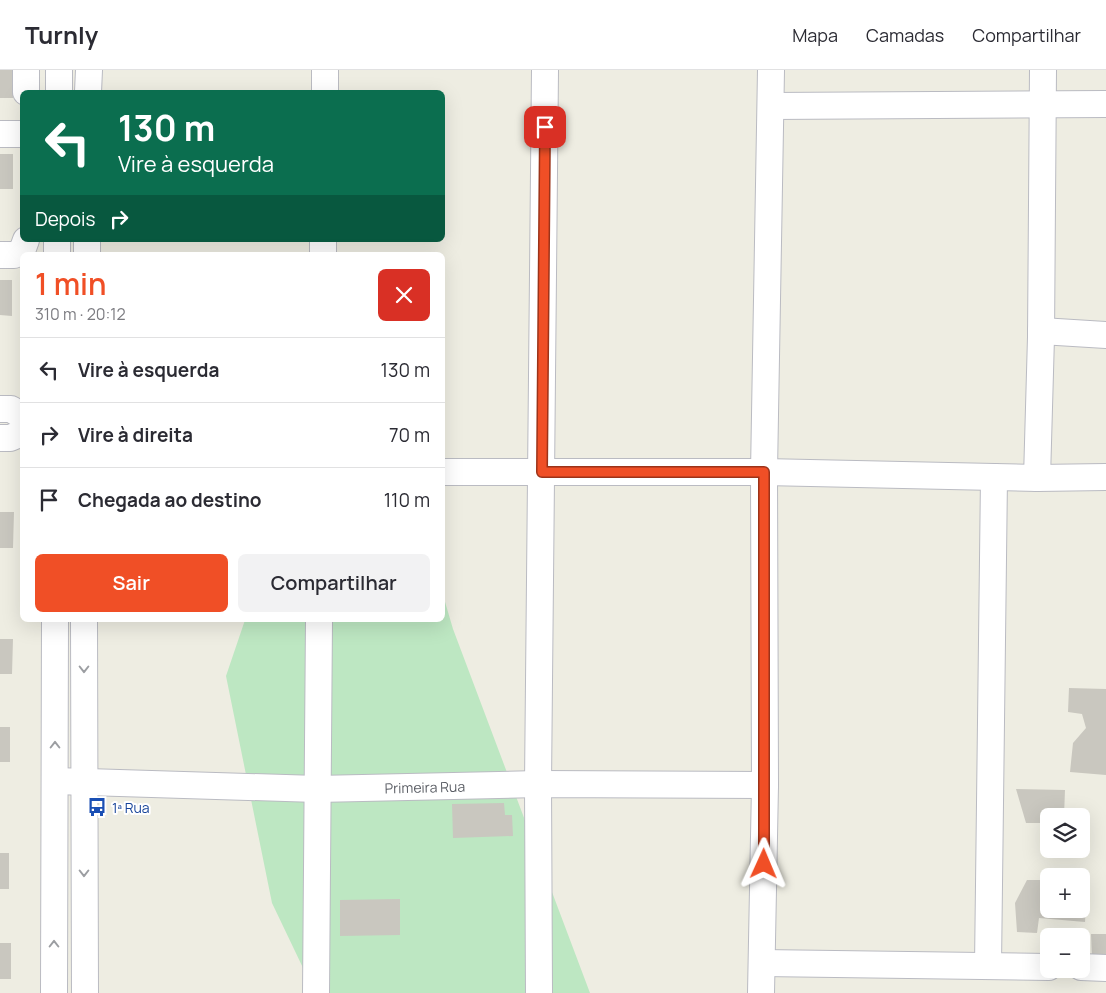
<!DOCTYPE html>
<html lang="pt">
<head>
<meta charset="utf-8">
<style>
  body { margin:0; font-family:Manrope,sans-serif; background:#f2f2f3; color:#2b2b33; height:100vh; display:flex; flex-direction:column; font-size:19px; white-space:nowrap }
  * { box-sizing:border-box; margin:0 }
  p { font-size:16px; color:#7c7c81 }
  .icon { flex:none; width:28px; height:28px; fill:none; stroke:currentColor; stroke-width:2; stroke-linecap:round; stroke-linejoin:round }
  .map { position:relative; flex:1; overflow:hidden }
  .side { position:absolute; left:20px; top:182px; width:425px; height:370px; display:flex; flex-direction:column; background:#fff; border-radius:8px; box-shadow:0 5px 20px #0002 }
  .side>* { flex:none }
  .hud { position:absolute; left:20px; top:20px; width:425px; height:152px; border-radius:8px; box-shadow:0 5px 20px #0002; background:#0b6e4f; color:#fff; overflow:hidden }
  .fabs { position:absolute; left:1040px; top:738px; display:grid; gap:10px }
  .fabs a { display:grid; place-items:center; width:50px; height:50px; border-radius:8px; background:#fff; box-shadow:0 5px 20px #0002; font-size:25px }
  .pin { position:absolute; display:grid; place-items:center; width:42px; height:42px; color:#fff; margin:-21px; border-radius:10px; box-shadow:0 2px 8px #0006 }
  .me { position:absolute; width:55px; margin:-28px; rotate:1deg; stroke-linejoin:round; filter:drop-shadow(0 0 4px #0008) }
  .turn { display:flex; align-items:center; gap:18px; height:105px; padding:0 15px; font-size:22px }
  .turn .icon { width:65px; height:65px; stroke-width:2.5 }
  .turn b { display:block; font-size:35px; line-height:42px }
  .then { display:flex; align-items:center; height:48px; padding:0 15px; background:#0003; gap:10px; font-size:19px }
  .round { display:grid; place-items:center; flex:none; width:52px; height:52px; border-radius:8px; background:#f2f2f3 }
  .overview { display:flex; align-items:center; justify-content:space-between; height:85px; padding:0 15px }
  h1 { font-size:30px; font-weight:600; line-height:38px; color:#f04f26 }
  .cta { display:flex; gap:10px; margin-top:auto; padding:10px 15px }
  .cta a { flex:1; height:58px; border-radius:8px; background:#f04f26; color:#fff; font-size:20px; font-weight:600; line-height:58px; text-align:center }
  .cta a+a { background:#f2f2f3; color:#2b2b33 }
  ul { padding:0; list-style:none }
  li { display:flex; align-items:center; gap:15px; height:65px; padding:0 15px; border-top:1px solid #e1e1e2 }
  li div { flex:1 }
  li b { display:block; font-size:19px }
  li em { font-style:normal }
  header { display:flex; align-items:center; gap:30px; box-sizing:border-box; height:70px; padding:0 25px; background:#fff; border-bottom:1px solid #e1e1e2 }
  header strong { font-size:24px }
  nav { display:flex; gap:28px; margin-inline-start:auto; font-size:18px }
  .map>svg:first-child { display:block }
</style>
</head>
<body>
<header>
<strong>Turnly</strong>
<nav><a>Mapa</a><a>Camadas</a><a>Compartilhar</a></nav>
</header>
<div class="map">
<svg width="1106" height="923" viewBox="0 0 1106 923">
  <rect width="100%" height="100%" fill="#eeede2"/>
  <!-- green -->
  <path fill="#bde7c2" d="M443,525L453,559L590,923H315L272,833L226,606L245,550H442Z"/>
  <!-- building -->
  <path fill="#c9c7bf" d="M0,0H13V28H0Z
    M0,84H13V119H0Z
    M0,210H12V246L0,245Z
    M0,442H14L13,478H0Z
    M0,569H13L12,604H0Z
    M1069,618L1106,619V705L1070,702L1073,673L1086,658L1082,644L1068,642Z
    M0,657H10V692H0Z
    M1016,719L1065,720L1064,746H1049V753H1026Z
    M504,733L505,745H512L513,766L453,768L452,734Z
    M0,783H9V819H0Z
    M1027,810H1045L1042,834L1049,825V839H1081V826L1086,836L1085,852L1039,848L1037,863L1017,862L1015,833Z
    M400,829V865L340,866V830Z
    M1091,864H1106V904L1092,888Z
    M0,873H11V909H0Z"/>
  <g fill="none" stroke-linecap="round" stroke-linejoin="round">
    <!-- minor casing -->
    <g stroke="#babbc2" stroke-width="28">
      <g id="minor">
        <path d="M26,0V22"/>
        <path d="M59,22V0"/>
        <path d="M88,22L89,0"/>
        <path d="M325,22V0"/>
        <path d="M771,36L1106,34"/>
        <path d="M0,64H22"/>
        <path d="M0,185H14L22,181L26,170"/>
        <path d="M57,185V170"/>
        <path d="M87,185V170"/>
        <path d="M323,185V170"/>
        <path d="M1041,261L1106,265"/>
        <path d="M0,339H11L22,346"/>
        <path d="M0,368H10L22,363"/>
        <path d="M442,402H764L1037,408L1106,407"/>
        <path d="M1037,408L1041,267L1043,0"/>
        <path d="M84,550L85,923"/>
        <path id="s1" d="M55,711L317,719L538,714L765,715"/>
        <path d="M762,893L1049,897"/>
        <path d="M988,896L994,407"/>
        <path d="M1081,897L1106,898"/>
        <path d="M54,923L55,550"/>
        <path d="M316,923L319,550"/>
        <path d="M539,923L538,714L545,0"/>
        <path d="M761,923L765,715L764,402L771,0"/>
      </g>
    </g>
    <!-- minor -->
    <use href="#minor" stroke="#fff" stroke-width="26"/>
  </g>
  <!-- one-way arrows -->
  <defs><path id="oneway-chevron" d="M-2-3.5L2.5 0L-2 3.5" fill="none" stroke-width="1.6" stroke-linecap="round" stroke-linejoin="round" transform="scale(1.25)"/></defs>
  <g stroke="#9c9ea2">
    <use href="#oneway-chevron" transform="translate(84 599) rotate(90)"/>
    <use href="#oneway-chevron" transform="translate(55 675) rotate(-90)"/>
    <use href="#oneway-chevron" transform="translate(84 803) rotate(90)"/>
    <use href="#oneway-chevron" transform="translate(54 874) rotate(-90)"/>
  </g>
  <g fill="none" stroke-linecap="round" stroke-linejoin="round">
    <!-- route casing -->
    <g stroke="#9c3319" stroke-width="12">
      <path id="route" d="M545,57L542,402H764V794"/>
    </g>
    <!-- route -->
    <use href="#route" stroke="#f04f26" stroke-width="9"/>
  </g>
  <!-- icons -->
  <defs>
    <g id="bus-bare" transform="scale(1.5)"><path d="M-5-6H5V4H4V6H2V4H-2V6H-4V4H-5ZM-3.5-4V0h7V-4ZM-3.5 1.2v1.5H-2V1.2ZM2 1.2v1.5H3.5V1.2Z" fill="#1a4fb4" stroke="#fff" stroke-width="2.5" paint-order="stroke"/></g>
  </defs>
  <g fill-rule="evenodd">
    <use href="#bus-bare" x="97" y="737"/>
  </g>
  <g text-anchor="middle" dominant-baseline="central" stroke-width="4" stroke-linejoin="round" paint-order="stroke">
    <!-- street labels -->
    <g font-size="14" fill="#5a5d64" stroke="#fff">
      <text stroke="none"><textPath href="#s1" startOffset="370">Primeira Rua</textPath></text>
    </g>
    <!-- transit labels -->
    <g font-size="14" fill="#164399" stroke="#fff" text-anchor="start">
      <text x="112" y="737">1ª Rua</text>
    </g>
  </g>
</svg>
<div class="fabs">
<a><svg class="icon" aria-label="layers" viewBox="0 0 24 24"><path d="M12 4l9 5-9 5-9-5zM3 14l9 5 9-5"/></svg></a>
<a>+</a>
<a>−</a>
</div>
<div class="pin" style="left:545px;top:57px;background:#d93025"><svg class="icon" aria-label="arrive" viewBox="0 0 24 24"><path d="M6 21V4h12l-3 4 3 4H6"/></svg></div>
<svg class="me" style="left:764px;top:794px" viewBox="-20 -20 40 40"><path d="M0-17L14 15 0 8-14 15z" fill="#f04f26" stroke="#fff" stroke-width="4"/></svg>
<div class="hud">
<div class="turn"><svg class="icon" aria-label="left" viewBox="0 0 24 24"><path d="M17 20v-9H6M10 6l-5 5 5 5"/></svg><div><b>130 m</b>Vire à esquerda</div></div>
<div class="then">Depois<svg class="icon" aria-label="right" viewBox="0 0 24 24"><path d="M7 20v-9h11M14 6l5 5-5 5"/></svg></div>
</div>
<section class="side">
<div class="overview"><div><h1>1 min</h1><p>310 m · 20:12</p></div><a class="round" style="background:#d93025;color:#fff"><svg class="icon" aria-label="close" viewBox="0 0 24 24"><path d="M6 6l12 12M18 6L6 18"/></svg></a></div>
<ul>
<li><svg class="icon" aria-label="left" viewBox="0 0 24 24"><path d="M17 20v-9H6M10 6l-5 5 5 5"/></svg><div><b>Vire à esquerda</b></div><em>130 m</em></li>
<li><svg class="icon" aria-label="right" viewBox="0 0 24 24"><path d="M7 20v-9h11M14 6l5 5-5 5"/></svg><div><b>Vire à direita</b></div><em>70 m</em></li>
<li><svg class="icon" aria-label="arrive" viewBox="0 0 24 24"><path d="M6 21V4h12l-3 4 3 4H6"/></svg><div><b>Chegada ao destino</b></div><em>110 m</em></li>
</ul>
<div class="cta"><a>Sair</a><a>Compartilhar</a></div>
</section>
</div>
</body>
</html>
